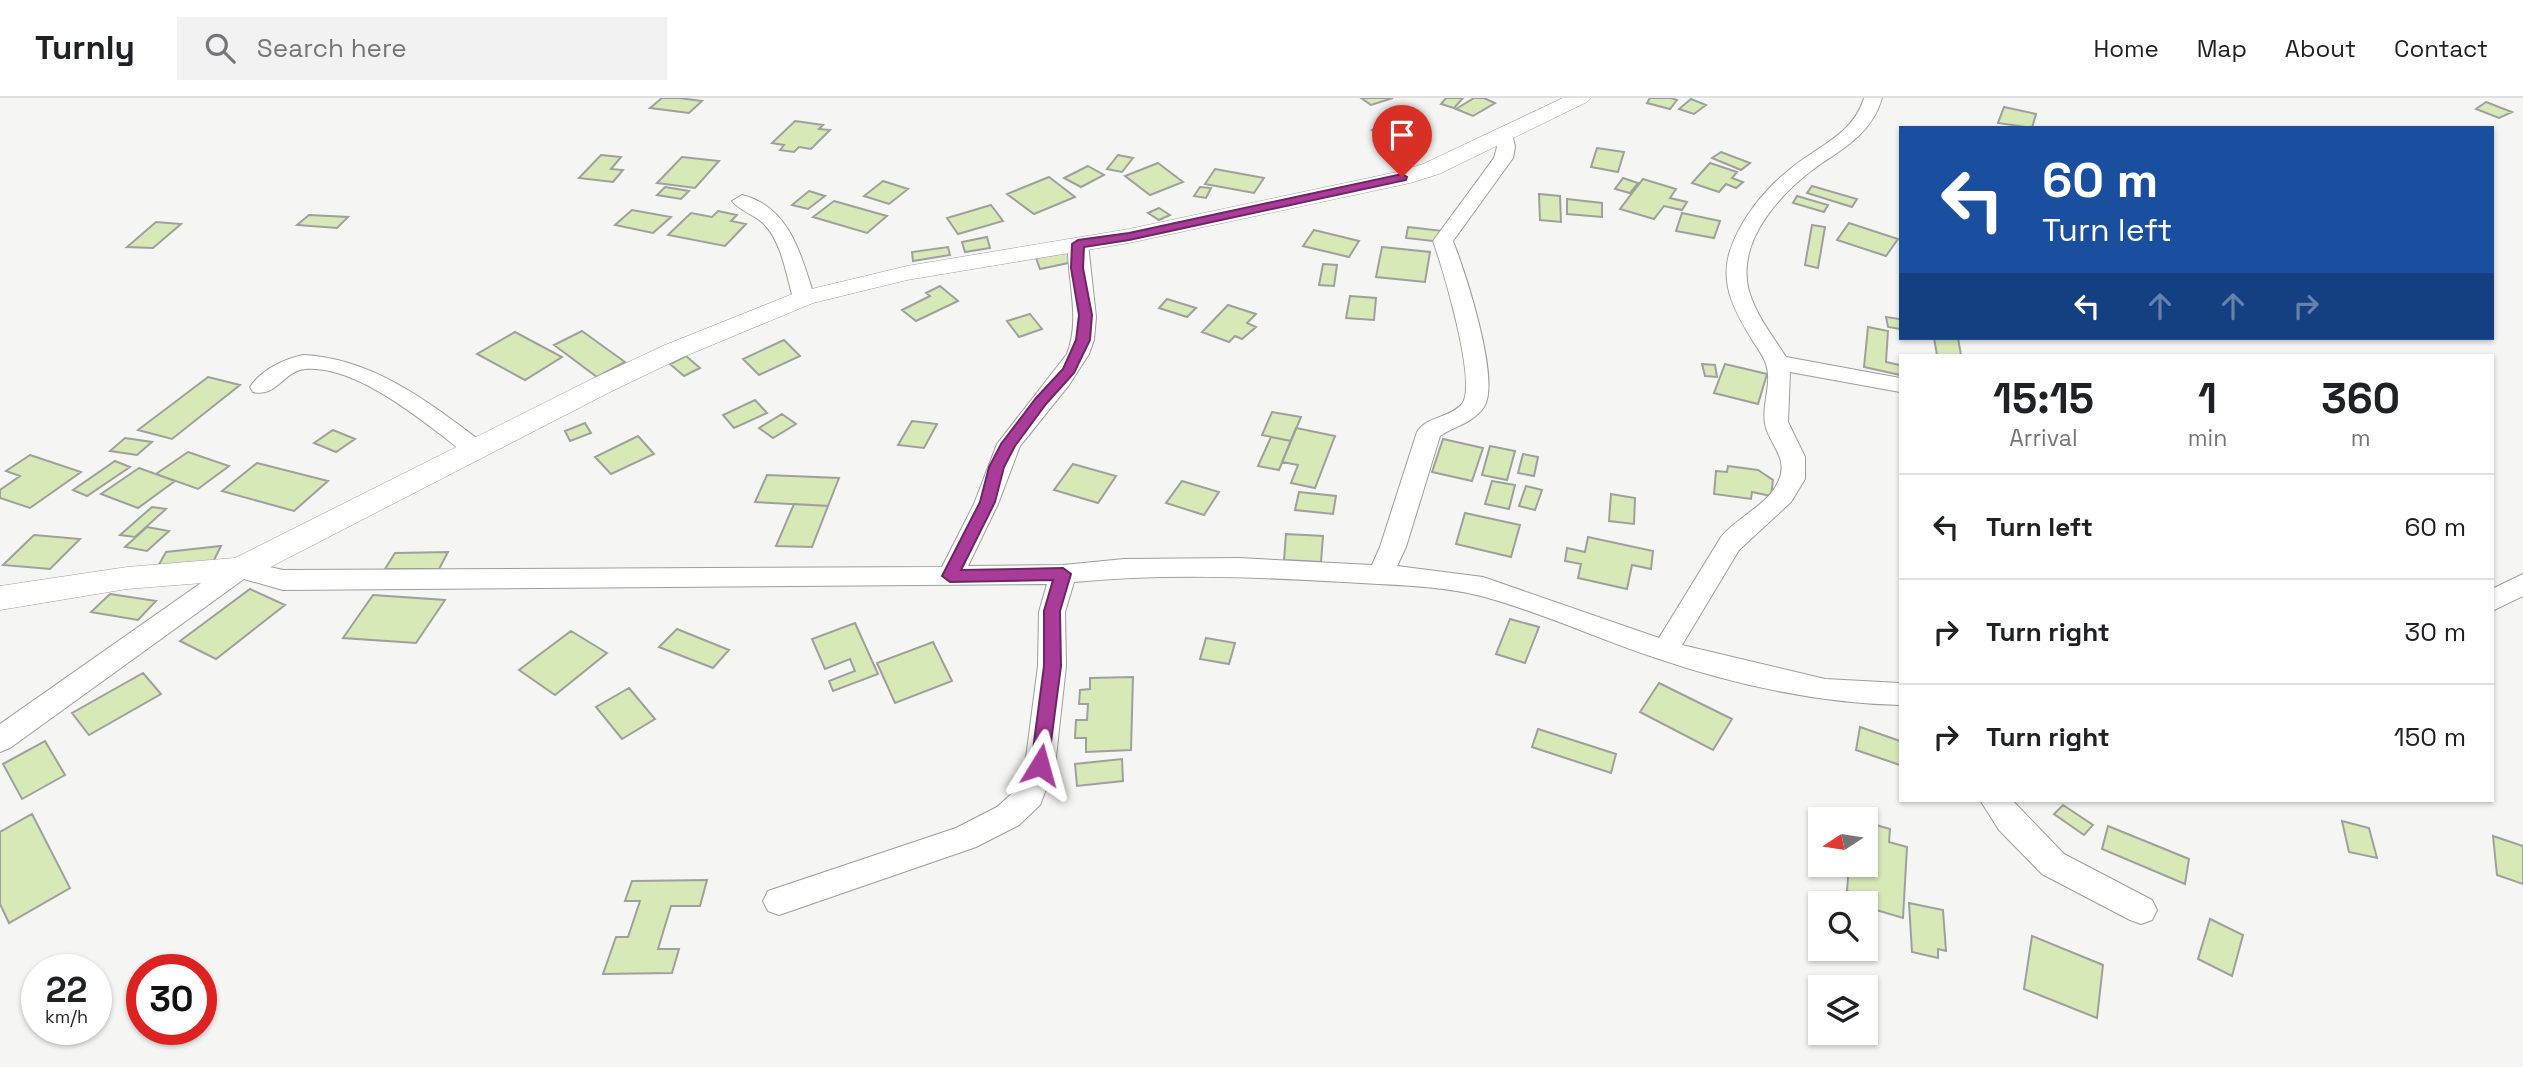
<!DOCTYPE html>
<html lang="en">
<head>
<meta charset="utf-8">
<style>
  body { margin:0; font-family:"Space Grotesk",sans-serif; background:#f2f2f2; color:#202124; height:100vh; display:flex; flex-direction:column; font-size:26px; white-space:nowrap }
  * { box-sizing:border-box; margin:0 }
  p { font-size:23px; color:#757577 }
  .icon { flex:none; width:38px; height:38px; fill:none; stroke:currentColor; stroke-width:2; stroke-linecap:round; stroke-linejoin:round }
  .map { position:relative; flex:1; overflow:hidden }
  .details { position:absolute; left:1899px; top:256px; width:595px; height:448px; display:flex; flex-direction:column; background:#fff; border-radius:0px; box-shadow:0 2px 5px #0004 }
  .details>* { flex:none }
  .banner { position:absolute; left:1899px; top:28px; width:595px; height:214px; border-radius:0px; box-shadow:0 2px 5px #0004; background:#1a4fa0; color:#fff; overflow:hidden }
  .needle { width:46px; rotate:258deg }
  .tools { position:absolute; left:1808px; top:709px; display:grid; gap:14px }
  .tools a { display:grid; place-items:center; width:70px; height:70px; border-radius:0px; background:#fff; box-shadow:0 2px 5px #0004; font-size:35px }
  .speed { position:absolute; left:21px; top:856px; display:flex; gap:14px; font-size:35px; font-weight:700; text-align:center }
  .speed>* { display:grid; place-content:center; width:91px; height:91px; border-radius:50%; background:#fff; box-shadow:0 2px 5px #0004; line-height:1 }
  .speed small { font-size:18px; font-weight:400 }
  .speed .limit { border:10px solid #d22; background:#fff; color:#111 }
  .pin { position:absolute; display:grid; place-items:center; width:60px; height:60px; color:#fff; margin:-72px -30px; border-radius:50% 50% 50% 0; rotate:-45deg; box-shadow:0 0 7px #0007 }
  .pin .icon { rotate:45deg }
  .me { position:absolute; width:77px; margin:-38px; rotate:8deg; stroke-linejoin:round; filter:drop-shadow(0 0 5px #0008) }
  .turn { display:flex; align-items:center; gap:24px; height:147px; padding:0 28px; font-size:32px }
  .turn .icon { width:91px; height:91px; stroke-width:2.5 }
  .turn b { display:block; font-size:49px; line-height:60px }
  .lanes { display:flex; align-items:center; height:66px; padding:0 28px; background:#0003; justify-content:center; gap:35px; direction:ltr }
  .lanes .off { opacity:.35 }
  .eta { display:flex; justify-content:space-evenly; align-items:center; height:119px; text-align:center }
  .eta b { font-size:42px; font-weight:800; line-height:49px }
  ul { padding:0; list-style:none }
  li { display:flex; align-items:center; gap:21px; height:105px; padding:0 28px; border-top:2px solid #e0e0e0 }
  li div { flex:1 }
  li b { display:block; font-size:26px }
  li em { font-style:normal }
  header { display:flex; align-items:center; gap:42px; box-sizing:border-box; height:98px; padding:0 35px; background:#fff; border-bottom:2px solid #e0e0e0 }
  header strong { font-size:33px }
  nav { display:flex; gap:38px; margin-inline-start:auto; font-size:24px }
  .search { width:490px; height:63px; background:#f2f2f2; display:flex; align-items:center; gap:18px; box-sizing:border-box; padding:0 24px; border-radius:0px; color:#757577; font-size:26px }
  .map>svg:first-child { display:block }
</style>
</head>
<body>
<header>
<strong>Turnly</strong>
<div class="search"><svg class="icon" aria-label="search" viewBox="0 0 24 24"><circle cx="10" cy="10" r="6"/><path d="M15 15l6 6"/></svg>Search here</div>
<nav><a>Home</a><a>Map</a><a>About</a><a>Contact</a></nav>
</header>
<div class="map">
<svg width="2523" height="969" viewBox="0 0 2523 969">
  <rect width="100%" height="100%" fill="#f5f6f3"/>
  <!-- building -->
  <path fill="#d6e9b7" stroke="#9fa09d" stroke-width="2" d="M662,0H679L702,3L689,15L650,10Z
    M1361,0H1393L1371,7Z
    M1446,0H1463L1454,10L1441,6Z
    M1474,0H1484L1495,5L1473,18L1456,11Z
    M1650,0H1671L1677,2L1670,11L1647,5Z
    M1691,1L1706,7L1694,16L1679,11Z
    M2486,4L2512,14L2499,20L2476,11Z
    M2004,9L2036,16L2032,30L1998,25Z
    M1394,18L1423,30L1401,44L1372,32Z
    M795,23L823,27L819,31L830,32L811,51L799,49L794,54L780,52L784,47L772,45Z
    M1597,50L1624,54L1618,74L1591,69Z
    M1406,51L1417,55L1406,64L1395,60Z
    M1721,54L1750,65L1741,72L1712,60Z
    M601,57L621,59L611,71L623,72L613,84L579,80Z
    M1118,57L1133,60L1122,74L1107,71Z
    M682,59L719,63L695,90L657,85Z
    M1158,65L1183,84L1150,97L1125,78Z
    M1710,65L1737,74L1732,80L1743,84L1736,90L1726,86L1719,94L1692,85Z
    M1088,68L1104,77L1081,89L1064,80Z
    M1215,71L1264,80L1254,95L1205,86Z
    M1049,79L1075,99L1034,116L1007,96Z
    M1623,80L1638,85L1630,95L1615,91Z
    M1643,81L1676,91L1670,100L1687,104L1682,112L1664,108L1654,121L1620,111Z
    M883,83L908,91L889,106L864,98Z
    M1812,88L1857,101L1852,109L1807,95Z
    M665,89L689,93L681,101L657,97Z
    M1200,89L1211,90L1206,100L1194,98Z
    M809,93L825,98L808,111L792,107Z
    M1539,96L1560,98L1561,124L1540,122Z
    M1797,98L1828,107L1824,114L1793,105Z
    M1567,101L1602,105V119L1567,116Z
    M834,103L887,118L867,135L813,119Z
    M991,107L1003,123L958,136L947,120Z
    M1159,110L1170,117L1159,122L1148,115Z
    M632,112L671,119L653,135L615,127Z
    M718,113L737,117L731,123L746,126L725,148L668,137L691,115L712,119Z
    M1682,115L1720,123L1714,140L1676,133Z
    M309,117L348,119L337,130L297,127Z
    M156,124L181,126L153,150L127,149Z
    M1849,125L1898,141L1886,158L1837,142Z
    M1812,127L1825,129L1818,170L1805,167Z
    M1408,129L1443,133L1441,144L1406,140Z
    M1314,132L1359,143L1349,159L1303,148Z
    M987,139L990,150L965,154L962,144Z
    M948,149L950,157L913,163L912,154Z
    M1382,149L1430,154L1425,184L1376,179Z
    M1068,153L1073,164L1040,171L1036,160Z
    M1323,166L1337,167L1334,188L1319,187Z
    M940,188L958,203L916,223L902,212L930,198L926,195Z
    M1350,198L1376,200L1374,222L1346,220Z
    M1167,201L1196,210L1187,219L1159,210Z
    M1228,207L1256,216L1247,225L1256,229L1242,241L1235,238L1229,244L1202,234Z
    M1030,216L1042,231L1019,239L1007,223Z
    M1886,219L1900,221V231L1888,229Z
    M1868,229L1888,233L1886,264L1900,267V277L1864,269Z
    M582,233L625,264L597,279L554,247Z
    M515,234L562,259L525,282L477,256Z
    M1934,240H1958L1961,257H1937Z
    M784,242L800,258L759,277L743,261Z
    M686,258L700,270L684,278L670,266Z
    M1702,266L1715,267L1717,279L1705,278Z
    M1725,266L1767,276L1758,306L1714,295Z
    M208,279L240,287L172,341L138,332Z
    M755,302L767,315L734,330L723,317Z
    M1272,314L1301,319L1291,343L1262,337Z
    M782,316L796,326L773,340L759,330Z
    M912,323L937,326L924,350L898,347Z
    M585,325L591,335L570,343L565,333Z
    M1296,330L1335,338L1315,390L1291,385L1298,367L1282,364Z
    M333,332L355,341L336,354L314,345Z
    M638,338L654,356L611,376L595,359Z
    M1271,339L1291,343L1279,372L1258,368Z
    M125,340L152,344L137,357L110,353Z
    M1443,341L1483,350L1472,383L1432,374Z
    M1490,348L1515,353L1507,382L1482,377Z
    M188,354L229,368L198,391L156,376Z
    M1523,356L1538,359L1534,378L1518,375Z
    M30,357L81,374L30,410L0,400V392L20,378L6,373Z
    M115,363L130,369L87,398L73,392Z
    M257,365L328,383L294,413L222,393Z
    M1073,366L1116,378L1098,405L1054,392Z
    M1728,368L1758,372L1773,382L1771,398L1752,394L1751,401L1714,396L1716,373L1727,374Z
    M139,370L175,383L138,410L101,396Z
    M767,377L839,380L828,408L755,404Z
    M1182,383L1219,394L1204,417L1166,405Z
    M1492,383L1515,387L1509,411L1485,406Z
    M1526,388L1542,392L1535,412L1519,408Z
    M1299,394L1336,398L1333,416L1295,412Z
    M1611,396L1635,400L1634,426L1609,423Z
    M794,406L828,408L812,449L776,448Z
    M152,409L166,411L135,439L120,437Z
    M1465,415L1520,427L1511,459L1456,446Z
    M147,429L169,433L147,453L125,449Z
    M1286,436L1323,438L1321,464L1284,462Z
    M34,437L80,441L50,471L3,467Z
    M1588,439L1653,453L1651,471L1632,467L1627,491L1578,480L1581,466L1565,463L1567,450L1585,454Z
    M221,448L213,464L157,470L166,454Z
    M448,454L439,471H385L395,455Z
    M250,491L285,507L216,561L180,543Z
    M110,496L156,503L138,522L91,514Z
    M373,497L445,502L416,545L343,540Z
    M1510,521L1539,529L1525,565L1496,556Z
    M855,525L878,576L833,593L829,583L855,573L850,561L825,571L812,541Z
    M677,531L729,552L713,570L659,549Z
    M571,533L607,555L555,597L519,572Z
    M1206,540L1235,545L1229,566L1200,561Z
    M933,544L952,583L895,605L877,565Z
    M143,575L161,596L89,637L72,615Z
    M1133,579L1131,652L1086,654V640H1075L1076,622H1087L1088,606H1079L1080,592L1090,591V580Z
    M1659,585L1732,621L1713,652L1640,614Z
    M629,590L655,621L622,641L596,609Z
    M1860,629L1900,643V667L1856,652Z
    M1538,631L1616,656L1611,675L1532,649Z
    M45,643L65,677L22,701L3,666Z
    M1122,661L1123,683L1077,688L1075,666Z
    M2063,707L2093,727L2084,737L2054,716Z
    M32,716L70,790L9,825L0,806V734Z
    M2342,723L2369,730L2377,760L2349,754Z
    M1866,724L1890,731L1889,744L1907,749L1903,820L1866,809V805H1863V797L1847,793L1849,766H1866Z
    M2108,728L2189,761L2185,786L2102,751Z
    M2493,738L2523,748V786L2497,777Z
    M707,782L700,808H671L658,851H679L672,875L603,876L616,839H628L640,803H625L632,783Z
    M1909,805L1943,812L1946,853L1938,851V860L1912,854Z
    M2210,821L2243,837L2232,878L2198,861Z
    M2032,838L2103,867L2097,920L2024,891Z"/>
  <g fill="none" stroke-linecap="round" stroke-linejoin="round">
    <!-- minor casing -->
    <g stroke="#9d9e9b" stroke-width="2">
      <path id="minor" d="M1864,0H1882C1873,32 1848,48 1822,65C1783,92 1735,142 1749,193C1756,218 1773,238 1786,259L1900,280V294L1790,274L1788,324L1805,359V381L1791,404L1739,452L1682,547L1825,581L1900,585V607C1818,605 1735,587 1656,560C1598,541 1541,514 1481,498C1437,487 1389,487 1344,484C1254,479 1164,475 1074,484L1065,514L1066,568L1055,668L1040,707L1019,727L976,749L779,817L768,813L763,803L768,793L956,730L997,709L1017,691L1025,668L1038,568L1039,514L1047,486L283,492L244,481L10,650L0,654V626L231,464L240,462L283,472L942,469L974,406L997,346L1067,256C1081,219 1067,184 1068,146L1071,142H1085L1088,146L1096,219L1094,242L1089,256L1069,287L1020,348L998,406L968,468L1063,467L1124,461L1239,460L1372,467L1380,449L1417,334C1427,318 1450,320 1462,306C1478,286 1442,168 1433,143L1494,60L1497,49L1494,35L1503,30L1512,35L1515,49L1513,60L1453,143C1465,174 1501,282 1484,309C1473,325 1455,328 1440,338L1406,449L1397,468L1483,479L1659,540L1721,439C1737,419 1768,407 1778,384C1789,362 1772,349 1766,330C1760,309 1773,287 1766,266C1763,257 1757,250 1753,243C1736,216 1719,186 1730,153C1740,122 1764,92 1789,72C1816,49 1853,37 1864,0Z
        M742,97C791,109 801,159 815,200L811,204H797L793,200C786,176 782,145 764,126C755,117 740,113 732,103Z
        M303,257C373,260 430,305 483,345L487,351L483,357L475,359L467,357C428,327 357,266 305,271C284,273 276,300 253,294L250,289C261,272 284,261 303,257Z
        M2523,476V498L2492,513V491Z
        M1980,702H2012L2064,756L2152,802L2157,812L2152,822L2141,826L2130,822L2042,776L1999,732Z"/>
    </g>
    <!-- tertiary casing -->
    <g stroke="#9d9e9b" stroke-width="1">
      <path id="tertiary" d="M1563,0H1591L1587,4L1439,76L1410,85L1129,145L907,182L813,205L683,259L612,293L251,479L240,482L127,491L0,512V488L127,469L235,460L592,281L665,247L795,195L907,168L1129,131L1397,74L1423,66Z"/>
    </g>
    <!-- minor -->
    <use href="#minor" fill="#fff" fill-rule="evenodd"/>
    <!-- tertiary -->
    <use href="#tertiary" fill="#fff" fill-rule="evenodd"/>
  </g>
  <!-- route -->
  <path fill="#a93b99" stroke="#6e2663" stroke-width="2" d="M1402,76L1407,79L1406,82L1129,142L1084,149L1083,170L1092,217L1090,242L1074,275L1046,306L1015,348L1004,369L995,404L961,472L1063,470L1071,476L1060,513L1061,568L1048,667L1046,673L1040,675L1033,673L1031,667L1044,568V513L1053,482L950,484L942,478L980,404L989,369L1001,346L1036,300L1063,271L1076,242L1079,217L1071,170L1072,146L1078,142L1129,135Z"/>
</svg>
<div class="tools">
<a><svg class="needle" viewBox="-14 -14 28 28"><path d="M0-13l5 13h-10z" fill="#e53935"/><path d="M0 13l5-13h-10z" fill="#757577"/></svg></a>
<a><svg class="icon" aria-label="search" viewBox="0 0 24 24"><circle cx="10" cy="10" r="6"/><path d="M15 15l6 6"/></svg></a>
<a><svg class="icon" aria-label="layers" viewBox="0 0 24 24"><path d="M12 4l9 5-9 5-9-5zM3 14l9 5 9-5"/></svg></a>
</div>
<div class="speed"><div>22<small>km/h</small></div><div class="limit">30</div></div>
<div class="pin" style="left:1402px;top:79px;background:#d93025"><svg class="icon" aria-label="arrive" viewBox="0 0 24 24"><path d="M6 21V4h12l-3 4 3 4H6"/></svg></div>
<svg class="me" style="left:1040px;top:667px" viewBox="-20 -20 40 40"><path d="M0-17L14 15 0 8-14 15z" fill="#a93b99" stroke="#fff" stroke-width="4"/></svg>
<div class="banner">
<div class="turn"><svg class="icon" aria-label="left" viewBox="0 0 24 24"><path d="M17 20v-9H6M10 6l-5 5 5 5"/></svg><div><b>60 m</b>Turn left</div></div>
<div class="lanes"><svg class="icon" aria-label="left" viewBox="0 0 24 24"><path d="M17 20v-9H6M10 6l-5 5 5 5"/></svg><svg class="icon off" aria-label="ahead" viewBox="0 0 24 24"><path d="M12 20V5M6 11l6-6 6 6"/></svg><svg class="icon off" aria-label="ahead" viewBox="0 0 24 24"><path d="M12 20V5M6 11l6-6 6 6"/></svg><svg class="icon off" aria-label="right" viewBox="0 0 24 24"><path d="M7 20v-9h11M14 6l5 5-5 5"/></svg></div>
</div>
<section class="details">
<div class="eta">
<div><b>15:15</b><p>Arrival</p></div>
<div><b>1</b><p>min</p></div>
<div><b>360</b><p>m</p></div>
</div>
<ul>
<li><svg class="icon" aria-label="left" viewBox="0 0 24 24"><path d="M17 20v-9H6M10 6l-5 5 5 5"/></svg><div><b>Turn left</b></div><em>60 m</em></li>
<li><svg class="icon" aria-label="right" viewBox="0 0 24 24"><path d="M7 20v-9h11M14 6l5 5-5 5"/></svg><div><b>Turn right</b></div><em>30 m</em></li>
<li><svg class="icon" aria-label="right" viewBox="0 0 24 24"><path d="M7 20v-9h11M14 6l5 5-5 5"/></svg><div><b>Turn right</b></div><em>150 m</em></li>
</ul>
</section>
</div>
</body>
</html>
